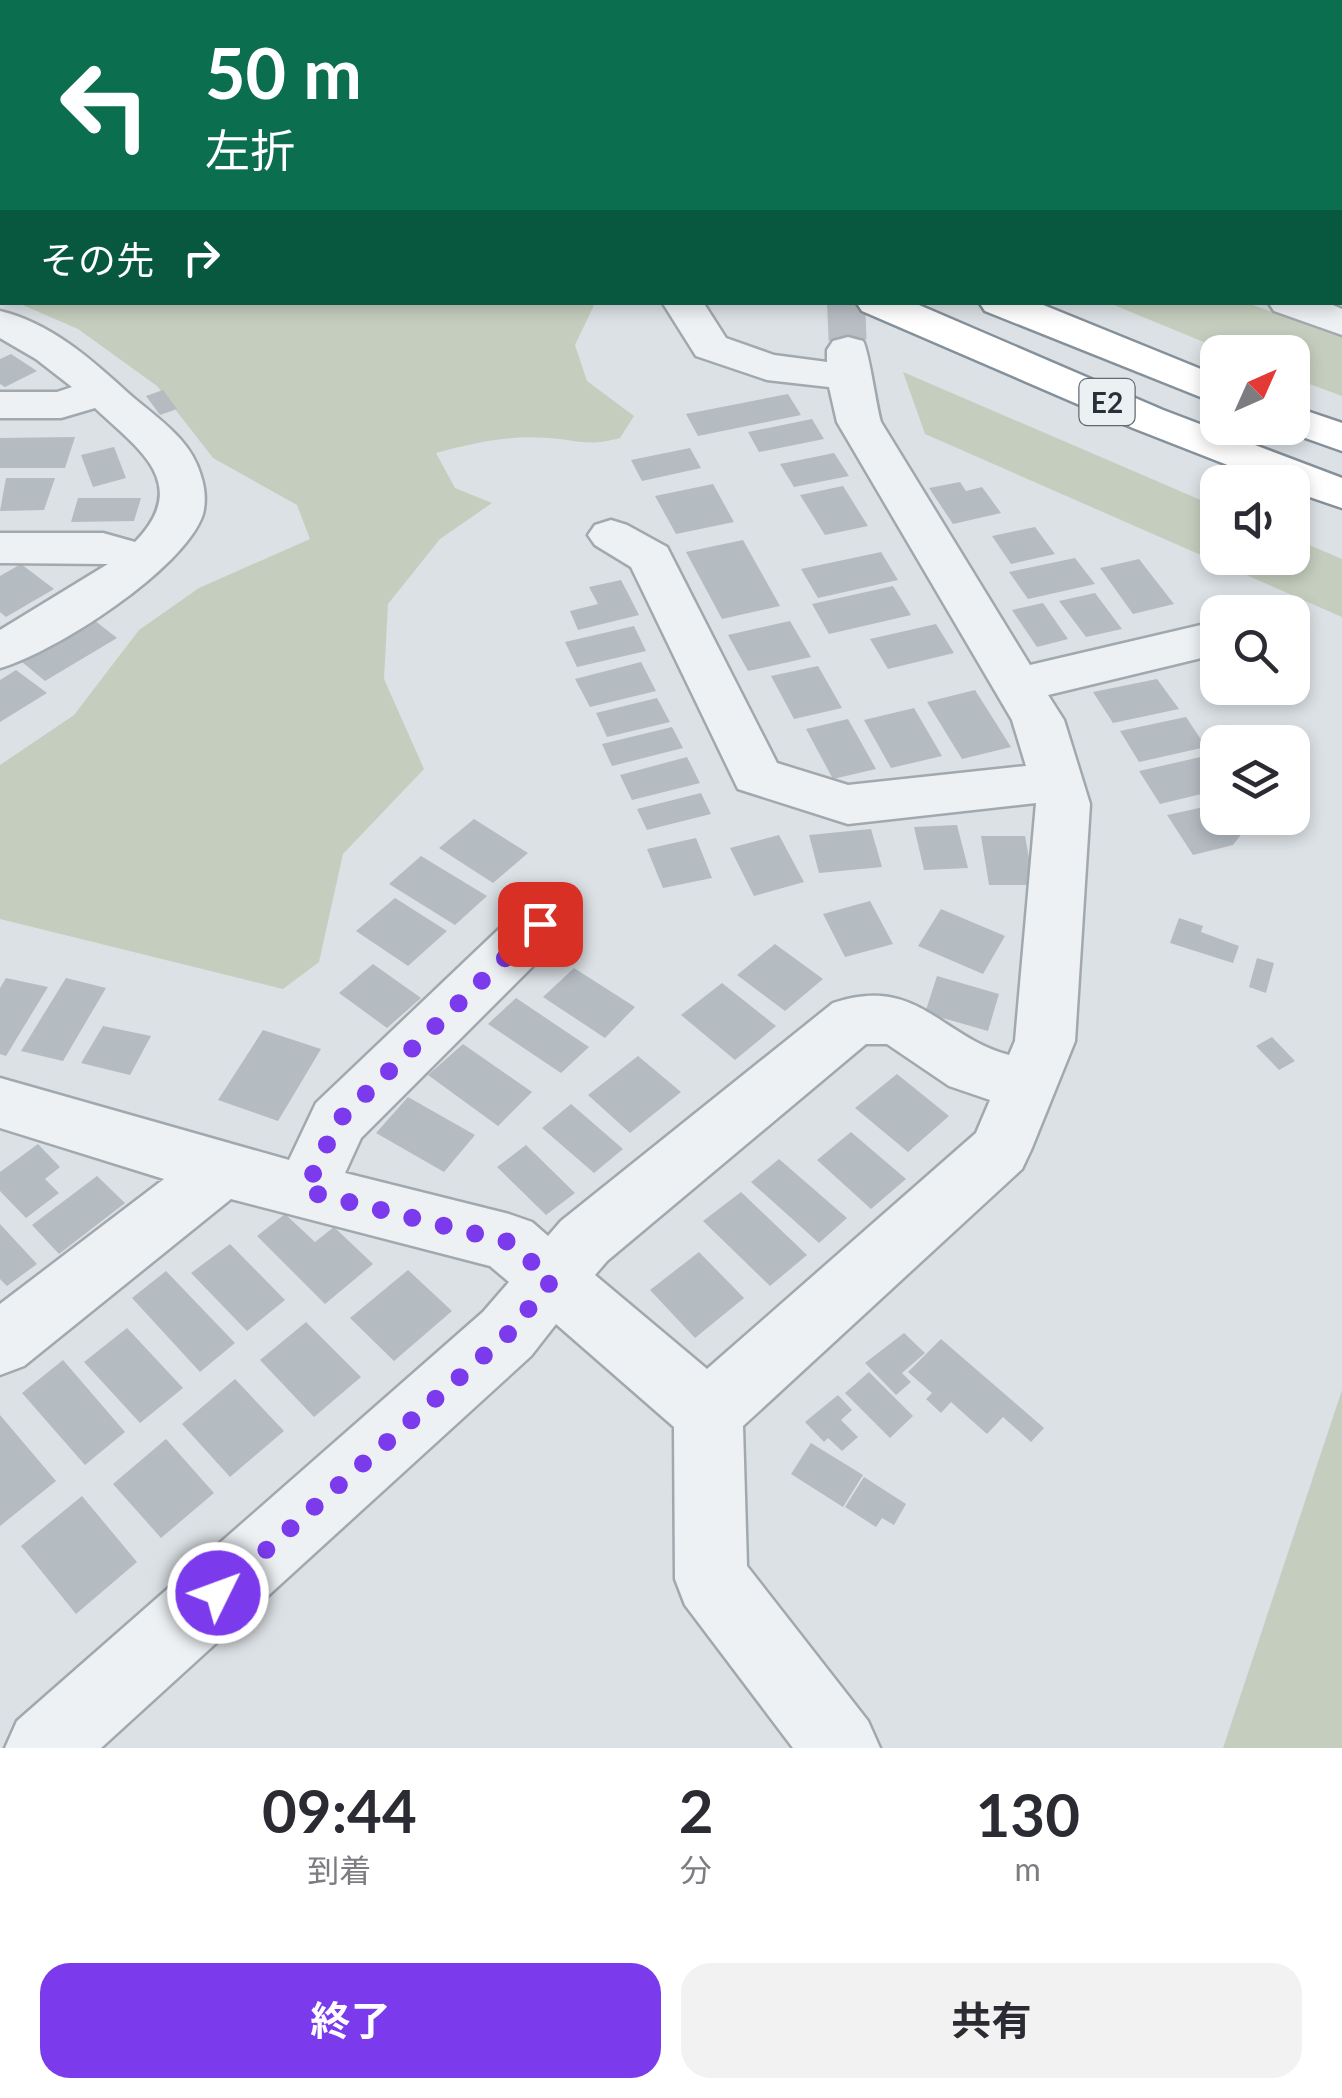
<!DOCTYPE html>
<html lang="ja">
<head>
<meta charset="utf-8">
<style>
  body { margin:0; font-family:Lato,"Noto Sans JP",sans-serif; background:#f2f2f3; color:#2b2b33; height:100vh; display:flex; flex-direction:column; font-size:38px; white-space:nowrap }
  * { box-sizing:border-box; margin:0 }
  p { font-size:32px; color:#7c7c81 }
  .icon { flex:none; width:55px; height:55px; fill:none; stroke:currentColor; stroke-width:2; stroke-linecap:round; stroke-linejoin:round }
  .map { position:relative; height:1748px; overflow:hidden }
  .details { display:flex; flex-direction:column; background:#fff; flex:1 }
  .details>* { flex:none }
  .guide { position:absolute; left:0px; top:0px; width:1342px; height:305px; box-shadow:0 5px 15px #0003; background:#0b6e4f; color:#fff; overflow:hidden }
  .needle { width:65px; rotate:45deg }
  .controls { position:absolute; left:1200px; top:335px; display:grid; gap:20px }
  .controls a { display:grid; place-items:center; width:110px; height:110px; border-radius:20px; background:#fff; box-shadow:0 5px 15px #0003; font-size:50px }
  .pin { position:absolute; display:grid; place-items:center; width:85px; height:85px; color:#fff; margin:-42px; border-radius:20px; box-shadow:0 5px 15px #0006 }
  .me { position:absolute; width:110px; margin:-55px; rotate:48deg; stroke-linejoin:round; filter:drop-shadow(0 0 8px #0008) }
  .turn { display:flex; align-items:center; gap:35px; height:210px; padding:0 40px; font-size:45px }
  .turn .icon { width:130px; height:130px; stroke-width:2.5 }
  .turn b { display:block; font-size:70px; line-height:85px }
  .then { display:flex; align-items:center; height:95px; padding:0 40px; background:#0003; gap:20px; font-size:38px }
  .eta { display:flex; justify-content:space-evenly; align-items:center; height:170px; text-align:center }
  .eta b { font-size:60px; font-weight:700; line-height:70px }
  .primary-button { display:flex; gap:20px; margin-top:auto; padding:20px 40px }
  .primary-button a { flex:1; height:115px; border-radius:30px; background:#7c3aed; color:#fff; font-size:40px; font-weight:700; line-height:115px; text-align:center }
  .primary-button a+a { background:#f2f2f3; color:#2b2b33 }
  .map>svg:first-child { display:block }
</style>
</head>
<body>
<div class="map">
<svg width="1342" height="1748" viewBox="0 0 1342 1748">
  <rect width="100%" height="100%" fill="#dce1e5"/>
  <!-- green -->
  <path fill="#c5cebe" d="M18,303H595L575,345L587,381L634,416L620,438C586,447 580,440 548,438C509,435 474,443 436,453L455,488L492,503L440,539L388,604L384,679L424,769L343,854L319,962L283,989L0,919V765L74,715L139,630L199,588L310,539L297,505L213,458L157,386L78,329Z
    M1109,303H1247L1342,336V396L1293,378L1292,352H1228Z
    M903,372L1217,507L1218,558H1292L1293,538L1342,559V617L925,434Z
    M1342,1390V1748H1223Z"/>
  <!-- building -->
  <path fill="#b4bbc1" d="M11,354L37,371L5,387L0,384V359Z
    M163,390L177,409L160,415L146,396Z
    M788,394L801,415L698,436L686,414Z
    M812,419L824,439L759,452L748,432Z
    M75,437L65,468H0V438Z
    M114,447L126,478L93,487L81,455Z
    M690,448L701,468L642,481L631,460Z
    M834,453L849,476L794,487L780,464Z
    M6,478H55L44,510L0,511Z
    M960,482L966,491L982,487L1001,513L953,524L929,488Z
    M713,484L734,522L676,534L655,496Z
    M843,486L868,526L825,535L800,495Z
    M78,498H141L134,521L71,522Z
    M1035,527L1055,554L1011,564L992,536Z
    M743,540L780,606L722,619L686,552Z
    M881,552L898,580L818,598L801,569Z
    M1075,558L1095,584L1028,599L1009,572Z
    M1139,559L1174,604L1133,614L1100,568Z
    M21,564L54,589L6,617L0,612V576Z
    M621,580L639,615L578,630L570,611L598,604L589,587Z
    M893,586L911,615L829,634L812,604Z
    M1095,593L1122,629L1086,637L1059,601Z
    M1043,603L1068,639L1037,647L1012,610Z
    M94,620L117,638L45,681L22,662Z
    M790,621L811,657L748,671L728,635Z
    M936,624L954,653L888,669L870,639Z
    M634,626L646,651L577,667L565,642Z
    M641,662L656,691L590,707L575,679Z
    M818,666L842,708L794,719L771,676Z
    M16,670L47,693L0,722V680Z
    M1157,679L1179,709L1113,723L1093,692Z
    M975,690L1011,747L962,759L927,702Z
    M657,698L670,722L607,737L596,713Z
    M914,708L942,756L891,768L864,720Z
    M1186,717L1206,747L1139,762L1120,731Z
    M848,719L876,769L833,779L806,729Z
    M672,727L683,748L612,766L602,744Z
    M1205,756L1218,774V790L1160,804L1139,771Z
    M687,757L700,783L632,800L620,775Z
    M701,793L711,814L647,830L637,809Z
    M1218,804V818H1246L1250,823L1233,845L1193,855L1167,815Z
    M474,819L528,853L493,883L439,848Z
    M957,825L968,868L924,870L914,827Z
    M871,829L882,867L819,873L809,835Z
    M779,835L804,882L754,896L730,848Z
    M981,836H1025L1034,885H989Z
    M696,838L712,878L663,888L647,849Z
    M421,856L487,896L455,925L389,884Z
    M395,898L447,931L408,966L356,931Z
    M870,901L893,944L845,957L823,914Z
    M941,909L1005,936L983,974L918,946Z
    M1179,918L1203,926L1201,932L1239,946L1233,963L1170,943Z
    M775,944L823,979L785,1011L737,975Z
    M1257,958L1274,963L1266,993L1249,987Z
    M373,964L421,998L387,1028L339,993Z
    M574,968L635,1007L605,1038L543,997Z
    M937,976L999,994L988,1031L925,1013Z
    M6,978L48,987L6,1056L0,1054V988Z
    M66,978L106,988L63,1061L21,1051Z
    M722,983L776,1026L735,1060L681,1015Z
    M516,998L589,1047L561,1073L488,1024Z
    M103,1026L151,1036L130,1075L81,1063Z
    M263,1030L321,1049L278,1121L218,1100Z
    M1272,1037L1295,1061L1279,1070L1256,1046Z
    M463,1044L532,1092L498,1126L428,1075Z
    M638,1056L681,1092L630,1133L588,1095Z
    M897,1074L949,1116L908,1152L855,1108Z
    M408,1097L475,1135L444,1172L376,1133Z
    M571,1104L623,1149L594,1173L542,1128Z
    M851,1132L906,1179L871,1209L817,1160Z
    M38,1144L60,1167L45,1179L59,1193L26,1218L0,1191V1172Z
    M526,1145L575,1193L546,1215L497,1167Z
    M779,1159L847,1218L819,1243L751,1182Z
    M97,1176L125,1203L59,1254L32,1225Z
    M741,1192L807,1255L770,1286L703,1221Z
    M285,1214L315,1242L334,1227L373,1264L325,1304L257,1236Z
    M0,1224L37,1264L7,1286L0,1279Z
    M230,1244L285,1300L247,1331L191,1273Z
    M699,1252L744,1298L695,1338L650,1290Z
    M408,1270L452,1311L394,1361L350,1318Z
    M166,1271L235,1343L200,1372L132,1298Z
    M306,1322L361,1377L314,1417L260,1360Z
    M127,1328L183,1388L140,1423L84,1362Z
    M904,1333L925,1353L902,1373L911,1382L896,1395L865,1363Z
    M941,1339L1044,1428L1031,1442L1003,1417L987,1434L951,1402L941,1413L926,1399L932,1393L908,1372Z
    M63,1360L125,1432L85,1465L22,1393Z
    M869,1372L913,1416L890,1438L845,1393Z
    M235,1379L284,1431L230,1477L182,1424Z
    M838,1395L852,1410L841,1420L858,1437L842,1451L828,1438L824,1442L805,1422Z
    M0,1415L56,1481L0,1526Z
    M166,1439L214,1493L161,1538L113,1484Z
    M811,1443L863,1475L843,1507L791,1474Z
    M864,1477L906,1504L894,1525L882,1518L876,1527L845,1507Z
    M82,1496L137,1562L76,1614L21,1546Z"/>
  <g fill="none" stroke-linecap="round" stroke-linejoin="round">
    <!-- street-tunnel -->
    <path stroke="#b8bec3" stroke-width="38" stroke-dasharray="38 19" stroke-linecap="butt" d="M846,302L848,350"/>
    <!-- street casing -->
    <g stroke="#a2a9ae" stroke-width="5">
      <path id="street" d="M0,0H23L24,2H2V10Z
        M136,0H172L173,2H137Z
        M1067,0H1099V2H1067Z
        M1217,0H1283L1284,2H1218Z
        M662,302H703L726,338L774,355L827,362V350L833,341L848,337L863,341C869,351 876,405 881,422L1030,665L1218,621V654L1048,695L1064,720L1090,804L1075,1041L1031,1150L1022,1169L743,1426L747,1566L868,1721L880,1748H793L685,1605L675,1579L674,1427L556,1324L531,1356L101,1748H5L17,1721L483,1312L509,1282L490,1266L231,1199L24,1366L0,1375V1304L164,1179L0,1128V1078L289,1160L316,1103L520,909L540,902L560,909L568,924L560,939L361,1138L345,1173L509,1214L532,1222L548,1236L561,1221L833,1003C918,975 939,1036 1009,1055L1015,1041L1036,803L848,824L738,789L631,567L595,545L588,535L595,525L611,520L627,525L667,547L777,763L848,785L1026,766L1012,720L837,422L829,387L767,380L696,356ZM866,1044H887L949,1086L990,1100L976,1133L707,1369L595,1275L607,1261Z
        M1268,302H1326L1342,309V335L1274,311Z
        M0,311C50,323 90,358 127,392C155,417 191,438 201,476C205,488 206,502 203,514C185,569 54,653 0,668V630L108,564L0,563V533H103L135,542C193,483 137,448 95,408L61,418H0V392H57L72,387L36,359L0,338Z"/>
    </g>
    <!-- highway casing -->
    <g stroke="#85919a" stroke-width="5">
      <path id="highway" d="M270,0H305L306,2H271Z
        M356,0H391L392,2H357Z
        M856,302H912L1163,410L1342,478V508L1292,491V482H1271L1133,428L862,311Z
        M979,302H1036L1218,376V404L985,311Z
        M1292,406L1342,423V451L1277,428H1292Z"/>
    </g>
    <!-- street -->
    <use href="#street" fill="#eef1f4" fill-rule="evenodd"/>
    <!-- highway -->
    <use href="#highway" fill="#fff" fill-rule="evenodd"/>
  </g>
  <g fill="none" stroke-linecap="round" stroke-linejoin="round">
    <!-- route -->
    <path stroke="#7c3aed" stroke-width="18" stroke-dasharray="0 32.4" d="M218,1593L508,1334L552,1280L509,1242L305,1191L338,1121L540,924"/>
  </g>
  <g text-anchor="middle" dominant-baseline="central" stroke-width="9" stroke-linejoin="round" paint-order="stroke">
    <!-- shield labels -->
    <rect fill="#ebf0f3" stroke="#626a71" stroke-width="2.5" x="1079.5" y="379" width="55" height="46" rx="8"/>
    <g font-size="28" font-weight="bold" fill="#273139">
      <text x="1107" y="402">E2</text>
    </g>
  </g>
</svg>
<div class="controls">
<a><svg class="needle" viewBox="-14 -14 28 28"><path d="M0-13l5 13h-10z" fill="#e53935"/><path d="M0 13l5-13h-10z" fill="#7c7c81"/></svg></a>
<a><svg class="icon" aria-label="sound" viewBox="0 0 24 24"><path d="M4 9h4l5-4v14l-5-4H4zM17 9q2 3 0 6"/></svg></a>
<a><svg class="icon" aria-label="search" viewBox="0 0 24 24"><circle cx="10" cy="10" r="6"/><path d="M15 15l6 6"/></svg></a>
<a><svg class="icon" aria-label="layers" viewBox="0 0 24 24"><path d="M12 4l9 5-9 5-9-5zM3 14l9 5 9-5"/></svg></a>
</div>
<div class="pin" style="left:540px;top:924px;background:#d93025"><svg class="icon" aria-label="arrive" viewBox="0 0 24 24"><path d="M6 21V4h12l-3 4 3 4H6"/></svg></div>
<svg class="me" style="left:218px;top:1593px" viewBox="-20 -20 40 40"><circle r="17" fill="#7c3aed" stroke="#fff" stroke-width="3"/><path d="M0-11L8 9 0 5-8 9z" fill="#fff"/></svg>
<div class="guide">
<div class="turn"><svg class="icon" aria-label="left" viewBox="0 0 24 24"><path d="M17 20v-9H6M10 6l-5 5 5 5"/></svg><div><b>50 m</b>左折</div></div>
<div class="then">その先<svg class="icon" aria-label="right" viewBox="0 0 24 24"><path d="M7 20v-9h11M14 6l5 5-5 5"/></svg></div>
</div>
</div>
<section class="details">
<div class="eta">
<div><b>09:44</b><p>到着</p></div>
<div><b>2</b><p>分</p></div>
<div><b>130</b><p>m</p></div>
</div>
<div class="primary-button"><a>終了</a><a>共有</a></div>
</section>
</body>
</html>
